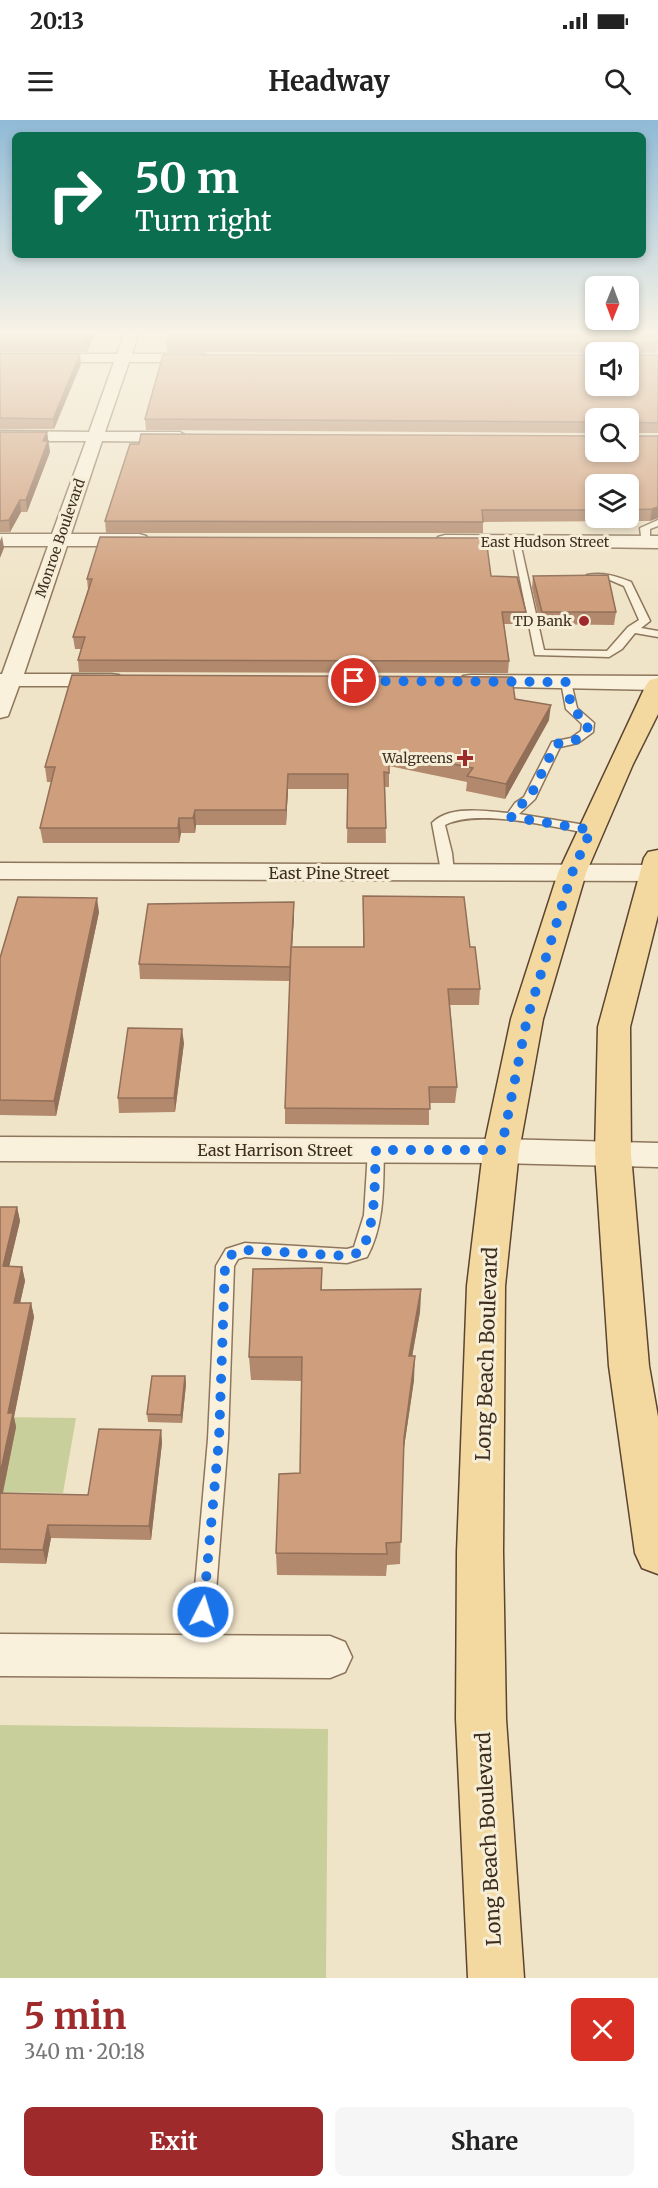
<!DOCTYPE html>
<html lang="en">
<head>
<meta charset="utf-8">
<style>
  body { margin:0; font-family:Merriweather,serif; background:#f6f6f6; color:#222; height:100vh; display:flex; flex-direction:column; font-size:22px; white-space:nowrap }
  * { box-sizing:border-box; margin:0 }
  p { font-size:20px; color:#767676 }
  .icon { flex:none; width:33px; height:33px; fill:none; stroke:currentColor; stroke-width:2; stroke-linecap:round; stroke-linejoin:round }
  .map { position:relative; height:1858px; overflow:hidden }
  .sheet { display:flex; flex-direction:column; background:#fff; flex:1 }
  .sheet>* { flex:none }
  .top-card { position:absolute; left:12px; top:12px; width:634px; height:126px; border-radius:9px; box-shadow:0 3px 9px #0003; background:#0b6e4f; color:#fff; overflow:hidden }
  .needle { width:39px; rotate:181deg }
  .controls { position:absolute; left:585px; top:156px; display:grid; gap:12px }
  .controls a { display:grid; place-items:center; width:54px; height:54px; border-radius:9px; background:#fff; box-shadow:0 3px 9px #0003; font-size:30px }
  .pin { position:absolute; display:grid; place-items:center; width:51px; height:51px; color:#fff; margin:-26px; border:3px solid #fff; border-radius:50%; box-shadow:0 2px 6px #0007 }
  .me { position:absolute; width:66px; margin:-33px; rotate:5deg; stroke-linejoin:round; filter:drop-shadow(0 0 4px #0008) }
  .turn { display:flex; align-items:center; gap:21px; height:126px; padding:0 24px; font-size:27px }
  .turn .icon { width:78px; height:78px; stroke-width:2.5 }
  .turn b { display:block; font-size:42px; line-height:51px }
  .round { display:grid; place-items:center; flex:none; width:63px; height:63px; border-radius:9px; background:#f6f6f6 }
  .summary { display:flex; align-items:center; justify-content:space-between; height:102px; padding:0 24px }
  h1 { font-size:36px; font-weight:700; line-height:45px; color:#9e2a2b }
  .cta { display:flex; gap:12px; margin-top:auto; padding:12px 24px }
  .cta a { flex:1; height:69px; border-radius:9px; background:#9e2a2b; color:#fff; font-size:24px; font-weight:700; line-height:69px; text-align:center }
  .cta a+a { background:#f6f6f6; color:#222 }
  .status { display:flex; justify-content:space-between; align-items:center; height:42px; padding:0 30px; background:#fff; direction:ltr }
  .status svg { height:16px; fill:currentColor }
  header { display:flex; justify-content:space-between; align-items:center; height:78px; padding:0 24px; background:#fff; font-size:27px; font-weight:700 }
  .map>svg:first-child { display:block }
</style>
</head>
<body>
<div class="status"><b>20:13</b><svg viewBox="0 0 49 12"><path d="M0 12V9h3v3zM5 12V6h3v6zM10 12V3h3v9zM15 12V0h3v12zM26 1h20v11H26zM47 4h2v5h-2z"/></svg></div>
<header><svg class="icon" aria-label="menu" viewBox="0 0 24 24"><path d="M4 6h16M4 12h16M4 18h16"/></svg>Headway<svg class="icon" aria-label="search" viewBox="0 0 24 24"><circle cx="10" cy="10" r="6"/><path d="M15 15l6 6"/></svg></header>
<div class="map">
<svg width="658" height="1858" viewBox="0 0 658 1858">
  <rect width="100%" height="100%" fill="#f0e4c8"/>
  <!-- green -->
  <path fill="#c9cf9b" d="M0,1297L76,1298L63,1373L0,1372Z
    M0,1605L328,1609L326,1858H0Z"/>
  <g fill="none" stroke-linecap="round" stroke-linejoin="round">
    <!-- service casing -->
    <g stroke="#8d765c" stroke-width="3">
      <path id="service" d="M658,400V406L650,409V422L642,424L640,408Z
        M512,420L520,422L544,530L607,531L628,507L639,500L624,466L610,460L587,459V455C603,452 616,456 631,462L650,501L641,508L658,511V517L635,513L622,529L609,537L535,535Z
        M566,559L571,562L577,588L594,603L593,612L578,623L560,627L535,679L519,694L591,706L597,710L591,714C554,707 478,688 445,705L452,733L454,753L447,757L442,756L432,703C449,685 485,691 508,693L515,683L524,677L552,622L571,618L581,611L582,604L566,589L561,562Z
        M376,1024L382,1026L384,1030C383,1066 385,1104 367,1137L347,1143L245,1137L238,1139L234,1146L228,1319L211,1535L208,1543L200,1546L192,1543L189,1535L208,1319L216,1146L226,1129L245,1123L347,1129L354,1127L364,1095L368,1030L370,1026Z"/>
    </g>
    <!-- minor casing -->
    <g stroke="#8d765c" stroke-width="3">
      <path id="minor" d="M125,212H139L132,234H204L211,238L204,242H129L105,312H180L188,317L180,322L102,321L71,414H139L146,416L148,420L146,424L139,426H67L24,554H111L119,555L122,560L119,565L111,566H19L8,596L0,598V554H2L48,426H0V414H52L86,321H0V311L89,312L114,242H0V234H117Z
        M445,415L658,416V428L438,425L436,421L438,417Z
        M471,555L658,556V570L463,566L460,561L463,556Z
        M0,743L658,745V761L0,759Z
        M0,1017L501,1019L658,1023V1047L501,1043L0,1041Z
        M0,1514L330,1516L345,1522L352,1537L345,1552L330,1558L0,1556Z"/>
    </g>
    <!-- primary casing -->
    <g stroke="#5b4430" stroke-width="3">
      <path id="primary" d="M658,558V594L633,644L586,753L543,899L519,1031L505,1166L503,1432L506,1599L524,1858H468L456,1599L457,1432L467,1166L483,1031L511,899L558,753L646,565L650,560Z
        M658,730V795L630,907L631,1034L649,1246L658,1297V1454L642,1448L635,1433L609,1246L595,1034L598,907L644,738L648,732Z"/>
    </g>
    <!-- service -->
    <use href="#service" fill="#faf1dc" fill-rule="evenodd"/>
    <!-- minor -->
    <use href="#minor" fill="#faf1dc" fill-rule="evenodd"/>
    <!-- primary -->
    <use href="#primary" fill="#f3d9a0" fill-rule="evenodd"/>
  </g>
  <!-- wall -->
  <path fill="#b2896c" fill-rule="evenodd" d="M0,212H95L87,232H0Z
    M658,212V230H657L656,233L167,232V222Z
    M0,234L81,244L54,309H0Z
    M629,235H658V313H628V298H596V313L146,310L145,299Z
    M0,312H47L50,332L27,392H21L10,412H0Z
    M629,316H658V398L650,401L483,402V413H106L105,401ZM596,364H628V398H596Z
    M491,456L526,492L525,504H504L509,541L508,553L79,552L78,540L81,529H75L73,517L88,470L87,459Z
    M533,456L616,492L614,505L540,504L532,468Z
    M515,579L549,600L505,679L466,671L467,662L389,646V667H385L386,723H347L348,669H288L286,705H196L195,713H181L179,723H43L40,708L52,662H47L45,647Z
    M363,776L470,827L480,869L479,885H450L457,967L455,983H429V1005L285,1004V988L290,861L140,859L139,844L294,782V797L292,827H363Z
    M99,792L56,996L0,995V838Z
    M184,923L175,992L119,993L118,978Z
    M0,1087H17L20,1101L9,1146L22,1147L25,1161L20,1183H31L34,1197L14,1297L16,1307L3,1373L88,1375L161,1310L162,1323L151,1420L51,1418L46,1444L0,1443Z
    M322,1148V1170L421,1169L420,1192L412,1236L414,1260L403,1334L400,1444L387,1445L386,1456L277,1455L276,1433L300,1353L302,1261L251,1260L249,1237Z
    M185,1256L186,1264L182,1303L148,1302L147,1294Z"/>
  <!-- shaded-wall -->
  <path fill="#916f58" d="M90,212H95L87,232L85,222Z
    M80,234L81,244L54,309L53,299Z
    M47,312L50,332L27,392L26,380L43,321Z
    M20,380L21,392L10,412L9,400Z
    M658,387V398L650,401L652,389Z
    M2,416L4,428L0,438V421Z
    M551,585L549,600L505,679L506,664Z
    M288,654V669L286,705V690Z
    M195,690L196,705L195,713L193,698Z
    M179,698L181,713L179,723L178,708Z
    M97,778L99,792L56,996L54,981Z
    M294,782V797L290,861V847Z
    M182,909L184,923L175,992L174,978Z
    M17,1087L20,1101L6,1160L3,1146Z
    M22,1147L25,1161L17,1197L14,1183Z
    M421,1169L420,1192L408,1260L409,1236Z
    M31,1183L34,1197L14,1297L16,1307L0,1386V1354L8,1293Z
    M415,1236L414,1260L402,1341L404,1318Z
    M185,1256L186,1264L182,1303L181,1295Z
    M161,1310L162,1323L151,1420L149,1406Z
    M48,1405L51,1418L46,1444L43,1430Z"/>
  <!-- building -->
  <path fill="#cf9f7d" stroke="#916f58" stroke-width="1.5" d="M0,212H90L85,222H0Z
    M170,212H658V221H656L658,223H629L627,232H599L597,223L167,222Z
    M0,234H80L53,299L0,298Z
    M163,235H596V266H628V235H658V303L629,302L628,303V298H596V302L145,299Z
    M0,312H47L43,321H48L26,380H20L9,400L0,401Z
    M141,314L596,316V332H628V316H658V387L652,389L628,390V364H596V390H482L483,402L105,401L130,324H139Z
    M100,417L486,418L491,456L517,457L526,492H502L509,541L78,540L85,517H73L92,459H87Z
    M608,455L616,492H542L533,456Z
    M72,555L512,557L515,579L551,585L506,664L467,656L473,648L389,631V653L384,652L386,708H347L348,654H288L286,690H195L193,698H179L178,708H40L55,647H45Z
    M363,776L464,777L470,827H475L480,869H448L457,967H429L430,989L285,988L291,827H364Z
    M18,777L97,778L54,981L0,980V838Z
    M294,782L290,847L139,844L148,784Z
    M128,908L182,909L174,978H118Z
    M0,1087H17L3,1146L22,1147L14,1183H31L8,1293H13L0,1354Z
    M322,1148L321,1170L421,1169L409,1236H415L404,1318L401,1422L386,1423L387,1434L276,1433L279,1354L300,1353L302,1237H249L253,1149Z
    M152,1256H185L181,1295L147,1294Z
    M99,1309L161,1310L149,1406L48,1405L43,1430L0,1429V1373L88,1375Z"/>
  <!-- sky -->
  <linearGradient id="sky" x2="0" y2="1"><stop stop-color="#8fbad6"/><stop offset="0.45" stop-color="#f8f3e6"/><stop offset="1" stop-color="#f8f3e6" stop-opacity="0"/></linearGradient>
  <rect width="658" height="472" fill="url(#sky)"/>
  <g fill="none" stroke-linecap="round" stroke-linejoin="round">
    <!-- route -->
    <path stroke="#1a73e8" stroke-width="10" stroke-dasharray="0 18" d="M203,1492L219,1319L225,1146L232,1134L245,1130L347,1136L361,1132C377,1101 374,1064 376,1030H501L527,899L572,753L591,710L511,697L519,686L529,679L556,624L574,621L587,612L588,603L572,589L566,562L354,561"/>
  </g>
  <!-- markers -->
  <g fill="#9e2a2b" stroke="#f7eed8" stroke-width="2">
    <circle cx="584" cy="501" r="6"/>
    <path d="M462 629h6v6h6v6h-6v6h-6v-6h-6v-6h6z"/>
  </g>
  <g text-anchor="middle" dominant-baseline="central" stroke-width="6" stroke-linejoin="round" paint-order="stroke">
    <!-- far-street labels -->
    <g font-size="14" fill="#3d2e20" stroke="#f7eed8">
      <text transform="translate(60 418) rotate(-71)">Monroe Boulevard</text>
      <text x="545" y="422">East Hudson Street</text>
    </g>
    <!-- far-poi labels -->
    <g font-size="14" fill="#3d2e20" stroke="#f7eed8" text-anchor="end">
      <text x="572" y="501">TD Bank</text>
      <text x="453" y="638">Walgreens</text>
    </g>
    <!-- street labels -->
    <g font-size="16" fill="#3d2e20" stroke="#f7eed8">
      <text x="329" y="753">East Pine Street</text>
      <text x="275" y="1030">East Harrison Street</text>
    </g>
    <!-- near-street labels -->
    <g font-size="20" fill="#3d2e20" stroke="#f7eed8">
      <text transform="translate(486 1234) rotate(-88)">Long Beach Boulevard</text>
      <text transform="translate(488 1719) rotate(-93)">Long Beach Boulevard</text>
    </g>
  </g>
</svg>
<div class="controls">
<a><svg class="needle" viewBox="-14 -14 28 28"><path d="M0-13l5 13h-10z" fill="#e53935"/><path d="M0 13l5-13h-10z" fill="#767676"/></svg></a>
<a><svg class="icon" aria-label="sound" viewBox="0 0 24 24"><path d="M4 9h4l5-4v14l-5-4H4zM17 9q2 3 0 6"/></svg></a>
<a><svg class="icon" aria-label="search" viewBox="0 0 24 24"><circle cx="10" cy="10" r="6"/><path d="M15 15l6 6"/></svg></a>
<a><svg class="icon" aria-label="layers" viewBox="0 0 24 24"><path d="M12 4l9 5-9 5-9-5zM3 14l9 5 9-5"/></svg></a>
</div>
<div class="pin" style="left:354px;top:561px;background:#d93025"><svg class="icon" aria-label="arrive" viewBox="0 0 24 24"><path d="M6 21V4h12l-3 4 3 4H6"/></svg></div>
<svg class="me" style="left:203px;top:1492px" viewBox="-20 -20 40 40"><circle r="17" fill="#1a73e8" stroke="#fff" stroke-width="3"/><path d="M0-11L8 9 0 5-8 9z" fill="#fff"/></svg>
<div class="top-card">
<div class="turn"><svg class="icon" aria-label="right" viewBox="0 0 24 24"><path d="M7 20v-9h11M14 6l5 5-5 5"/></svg><div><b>50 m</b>Turn right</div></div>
</div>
</div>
<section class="sheet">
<div class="summary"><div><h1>5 min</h1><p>340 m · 20:18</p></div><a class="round" style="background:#d93025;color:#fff"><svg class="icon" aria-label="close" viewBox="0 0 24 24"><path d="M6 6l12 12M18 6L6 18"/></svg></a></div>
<div class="cta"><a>Exit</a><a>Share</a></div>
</section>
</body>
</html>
